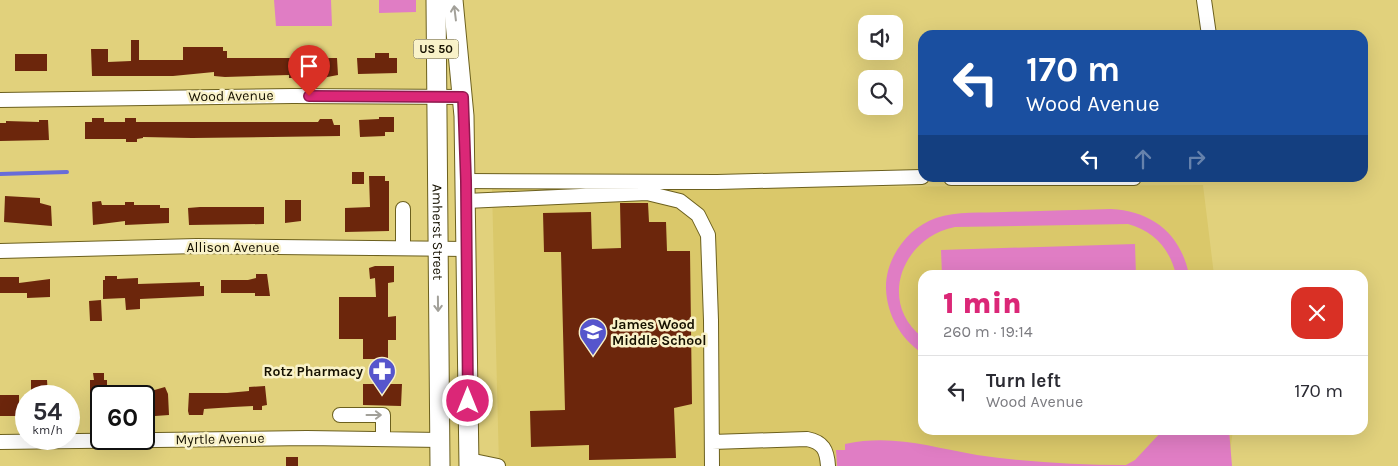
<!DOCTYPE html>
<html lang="en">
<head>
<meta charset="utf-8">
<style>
  body { margin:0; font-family:Karla,sans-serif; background:#f7f7f7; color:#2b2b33; height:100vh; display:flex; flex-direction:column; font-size:19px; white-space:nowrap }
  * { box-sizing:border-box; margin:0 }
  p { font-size:16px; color:#7c7c81 }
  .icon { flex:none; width:28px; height:28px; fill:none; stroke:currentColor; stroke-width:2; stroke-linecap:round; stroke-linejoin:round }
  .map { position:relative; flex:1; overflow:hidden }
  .details { position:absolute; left:918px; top:270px; width:450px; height:165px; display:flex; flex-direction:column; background:#fff; border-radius:15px; box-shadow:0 5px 20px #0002 }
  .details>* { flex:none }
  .banner { position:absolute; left:918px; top:30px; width:450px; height:152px; border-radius:15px; box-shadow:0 5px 20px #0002; background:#1a4fa0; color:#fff; overflow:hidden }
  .controls { position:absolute; left:858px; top:15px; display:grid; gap:10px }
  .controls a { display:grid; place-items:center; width:45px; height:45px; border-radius:10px; background:#fff; box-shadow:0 5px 20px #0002; font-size:25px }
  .speed { position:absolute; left:15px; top:385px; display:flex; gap:10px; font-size:25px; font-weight:700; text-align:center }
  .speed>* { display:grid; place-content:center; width:65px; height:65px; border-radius:50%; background:#fff; box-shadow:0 5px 20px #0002; line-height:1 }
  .speed small { font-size:12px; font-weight:400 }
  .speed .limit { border:2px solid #111; border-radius:8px; background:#fff; color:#111 }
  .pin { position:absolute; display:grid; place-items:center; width:42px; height:42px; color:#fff; margin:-51px -21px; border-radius:50% 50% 50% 0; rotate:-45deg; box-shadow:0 0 5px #0007 }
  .pin .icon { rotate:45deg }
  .me { position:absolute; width:55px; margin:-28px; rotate:0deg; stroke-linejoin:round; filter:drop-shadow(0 0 4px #0008) }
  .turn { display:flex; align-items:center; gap:18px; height:105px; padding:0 25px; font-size:22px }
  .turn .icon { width:65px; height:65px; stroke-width:2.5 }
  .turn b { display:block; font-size:35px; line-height:42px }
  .lanes { display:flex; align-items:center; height:48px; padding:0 25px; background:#0003; justify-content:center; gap:25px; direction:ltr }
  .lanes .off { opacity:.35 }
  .round { display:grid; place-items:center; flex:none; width:52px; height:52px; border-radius:15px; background:#f7f7f7 }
  .overview { display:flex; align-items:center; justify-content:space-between; height:85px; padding:0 25px }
  h1 { font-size:30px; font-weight:800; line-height:38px; color:#db2777 }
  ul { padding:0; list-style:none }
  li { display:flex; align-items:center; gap:15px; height:70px; padding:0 25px; border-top:1px solid #e1e1e2 }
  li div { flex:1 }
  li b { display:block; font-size:19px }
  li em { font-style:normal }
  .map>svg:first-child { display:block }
</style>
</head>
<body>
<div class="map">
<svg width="1398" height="466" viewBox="0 0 1398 466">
  <rect width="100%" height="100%" fill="#e1d17c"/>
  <!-- built -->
  <path fill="#dac86a" d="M1203,185L1214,275H922V430H1233L1228,466H499L492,189Z"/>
  <!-- green -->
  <path fill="#e07dc4" d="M274,0H331L332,26H276Z
    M379,0H416V12L379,13Z
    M1111,209C1152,211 1181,234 1189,275H1176C1170,249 1154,231 1128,224L955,227C903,237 877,301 922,337V353C901,339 887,315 886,289C885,259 907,228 936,218C957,211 982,213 1004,212C1040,211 1075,210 1111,209Z
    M1135,244L1136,275H942L941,250Z
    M1163,430H1229L1232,466H837L836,450H845V444C894,434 929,447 977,455C1026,462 1076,465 1126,465L1135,460Z"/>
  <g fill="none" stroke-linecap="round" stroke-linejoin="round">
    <!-- stream -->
    <path stroke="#686cd9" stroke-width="4" d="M0,174L67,172"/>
  </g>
  <!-- building -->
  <path fill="#6c260c" d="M131,40H139V60H183V47H223V51H227V58H337L338,75L322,78L321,75H300V78H289V75L225,77L214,76V72L173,76H92L91,49H108V62L131,61Z
    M375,53H389V58H397V73L358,74L357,58H375Z
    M15,54H47V71H15Z
    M379,117H394V132H385V136L360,137L359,120L379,119Z
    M92,118H104V122H125V118H136V122H318L320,119H332L334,125H340V136L192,138L143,137V138L137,139V142H126V139H85V122H92Z
    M39,120H48L49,140L0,141V123H6V121L39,122Z
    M352,172H364V184H352Z
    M369,176H385V181H389V231L345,232V208L370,207Z
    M5,196L40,198V203L51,206L52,226L4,222Z
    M285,200H301V221L285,223Z
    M101,201L102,205H125V202H134V205H160V208H169V223L125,225V221L93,225L92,202Z
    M620,203H648L649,222H666L667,251H690L692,404L674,408L676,458L589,460V445L531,447L530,411L565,410L561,252H544L543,213L591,212L592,249L621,248Z
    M200,207H264V224L189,225L188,208Z
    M375,266H394V282L388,283V317L396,316V340H388V359H363V339H339V297H376L375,278L370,279L369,268Z
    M256,274H267L270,296H255V293H221V280H248L256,278Z
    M105,276H117V279L138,278V284L200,282V286H204V296L140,299V309L126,310L125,298L103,299V280H105Z
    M0,277H19V283L50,279V297L27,298V293H0Z
    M101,300L102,321H90L89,301Z
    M93,373H104V380H107V396H101V412H90V380H94Z
    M31,380H47L48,396H31Z
    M363,384H402L401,406L363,405Z
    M265,386L267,405L262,406V410H253V406L233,407L204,409L203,415H189L188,411L189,393H227L249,391V387Z
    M165,387L168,394L169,415L155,416L151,391Z
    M0,395H19V416H0Z
    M286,457H298V466H286Z"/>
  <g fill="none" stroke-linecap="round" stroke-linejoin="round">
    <!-- minor casing -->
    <g stroke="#6c601e" stroke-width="16">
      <path id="minor" d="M1204,0L1209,35
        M0,100L293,96L463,97
        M951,178H1134
        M466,181L717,182L922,177
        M466,201L647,193L680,201L698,215L708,235L711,320L712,466
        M403,209V248
        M0,251L197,246L466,249
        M340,415H383V439
        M0,442L307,438L440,440
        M712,442L807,439C823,442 827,450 828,466
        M469,460L498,466"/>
    </g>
    <!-- major casing -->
    <g stroke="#6c601e" stroke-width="21">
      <g id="major">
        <path id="s1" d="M436,0L440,466"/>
        <path d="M453,0L464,116L469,466"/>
      </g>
    </g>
    <!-- minor -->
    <use href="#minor" stroke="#fff" stroke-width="14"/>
    <!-- major -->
    <use href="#major" stroke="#fff" stroke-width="19"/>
  </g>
  <!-- one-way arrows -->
  <defs><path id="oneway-shaft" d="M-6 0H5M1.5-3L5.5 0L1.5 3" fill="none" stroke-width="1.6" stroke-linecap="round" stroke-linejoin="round" transform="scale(1.25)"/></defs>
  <g stroke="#a2a099">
    <use href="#oneway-shaft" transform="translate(455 13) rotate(-97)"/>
    <use href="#oneway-shaft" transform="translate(438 304) rotate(89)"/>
    <use href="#oneway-shaft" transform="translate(374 415)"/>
  </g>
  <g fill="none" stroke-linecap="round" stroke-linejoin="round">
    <!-- route casing -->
    <g stroke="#8e194d" stroke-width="12">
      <path id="route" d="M309,96L463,97L466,181L468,401"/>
    </g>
    <!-- route -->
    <use href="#route" stroke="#db2777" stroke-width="9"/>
  </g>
  <!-- icons -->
  <defs>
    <g id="school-pin" transform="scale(1.4375)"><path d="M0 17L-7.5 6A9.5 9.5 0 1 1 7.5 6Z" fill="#5655cc" stroke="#f9f2c9"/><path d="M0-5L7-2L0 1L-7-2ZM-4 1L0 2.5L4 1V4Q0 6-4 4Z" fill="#fff"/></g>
    <g id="pharmacy-pin" transform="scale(1.4375)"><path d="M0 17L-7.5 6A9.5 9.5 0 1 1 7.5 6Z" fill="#5655cc" stroke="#f9f2c9"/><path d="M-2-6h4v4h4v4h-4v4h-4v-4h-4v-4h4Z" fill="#fff"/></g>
  </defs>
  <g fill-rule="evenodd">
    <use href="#school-pin" x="593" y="332"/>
    <use href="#pharmacy-pin" x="382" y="371"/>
  </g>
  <g text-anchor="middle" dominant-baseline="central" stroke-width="5" stroke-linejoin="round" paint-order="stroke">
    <!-- shield labels -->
    <rect fill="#f9f2c9" stroke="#5a543c" stroke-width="1" x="413.5" y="39.5" width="45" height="19" rx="4"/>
    <g font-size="12" font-weight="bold" fill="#161100">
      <text x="436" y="49">US 50</text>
    </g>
    <!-- street labels -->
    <g font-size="14" fill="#161100" stroke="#f9f2c9">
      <text transform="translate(231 96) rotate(-1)">Wood Avenue</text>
      <text stroke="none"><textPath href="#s1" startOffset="232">Amherst Street</textPath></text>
      <text x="233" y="247">Allison Avenue</text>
      <text transform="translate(220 439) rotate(-1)">Myrtle Avenue</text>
    </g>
    <!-- poi labels -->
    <g font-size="14" font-weight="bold" fill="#161100" stroke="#f9f2c9" text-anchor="start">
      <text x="612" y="324">James Wood<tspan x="612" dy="16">Middle School</tspan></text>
      <text x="363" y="371" text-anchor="end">Rotz Pharmacy</text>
    </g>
  </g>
</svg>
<div class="controls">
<a><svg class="icon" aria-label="sound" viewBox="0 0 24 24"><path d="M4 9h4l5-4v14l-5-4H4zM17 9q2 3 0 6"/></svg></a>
<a><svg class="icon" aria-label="search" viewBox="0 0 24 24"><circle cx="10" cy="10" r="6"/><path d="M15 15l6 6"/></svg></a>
</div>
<div class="speed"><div>54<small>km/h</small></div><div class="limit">60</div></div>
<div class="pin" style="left:309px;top:96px;background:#d93025"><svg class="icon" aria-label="arrive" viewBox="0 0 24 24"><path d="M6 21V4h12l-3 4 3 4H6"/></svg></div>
<svg class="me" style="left:468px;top:401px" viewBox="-20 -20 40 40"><circle r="17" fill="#db2777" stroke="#fff" stroke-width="3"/><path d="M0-11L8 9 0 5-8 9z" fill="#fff"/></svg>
<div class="banner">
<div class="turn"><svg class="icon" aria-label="left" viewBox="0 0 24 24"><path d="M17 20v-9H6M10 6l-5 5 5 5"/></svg><div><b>170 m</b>Wood Avenue</div></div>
<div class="lanes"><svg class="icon" aria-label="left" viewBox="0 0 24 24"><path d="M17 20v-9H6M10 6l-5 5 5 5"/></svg><svg class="icon off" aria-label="ahead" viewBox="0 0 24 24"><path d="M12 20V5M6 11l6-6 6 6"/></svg><svg class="icon off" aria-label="right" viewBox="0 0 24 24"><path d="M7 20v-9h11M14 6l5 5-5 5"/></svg></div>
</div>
<section class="details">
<div class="overview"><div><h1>1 min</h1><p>260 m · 19:14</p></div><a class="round" style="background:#d93025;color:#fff"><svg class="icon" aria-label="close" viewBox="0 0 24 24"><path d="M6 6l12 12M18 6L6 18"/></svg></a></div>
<ul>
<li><svg class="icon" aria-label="left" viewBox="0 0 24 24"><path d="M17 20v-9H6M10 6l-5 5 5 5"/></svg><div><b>Turn left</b><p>Wood Avenue</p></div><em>170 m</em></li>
</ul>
</section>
</div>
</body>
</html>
